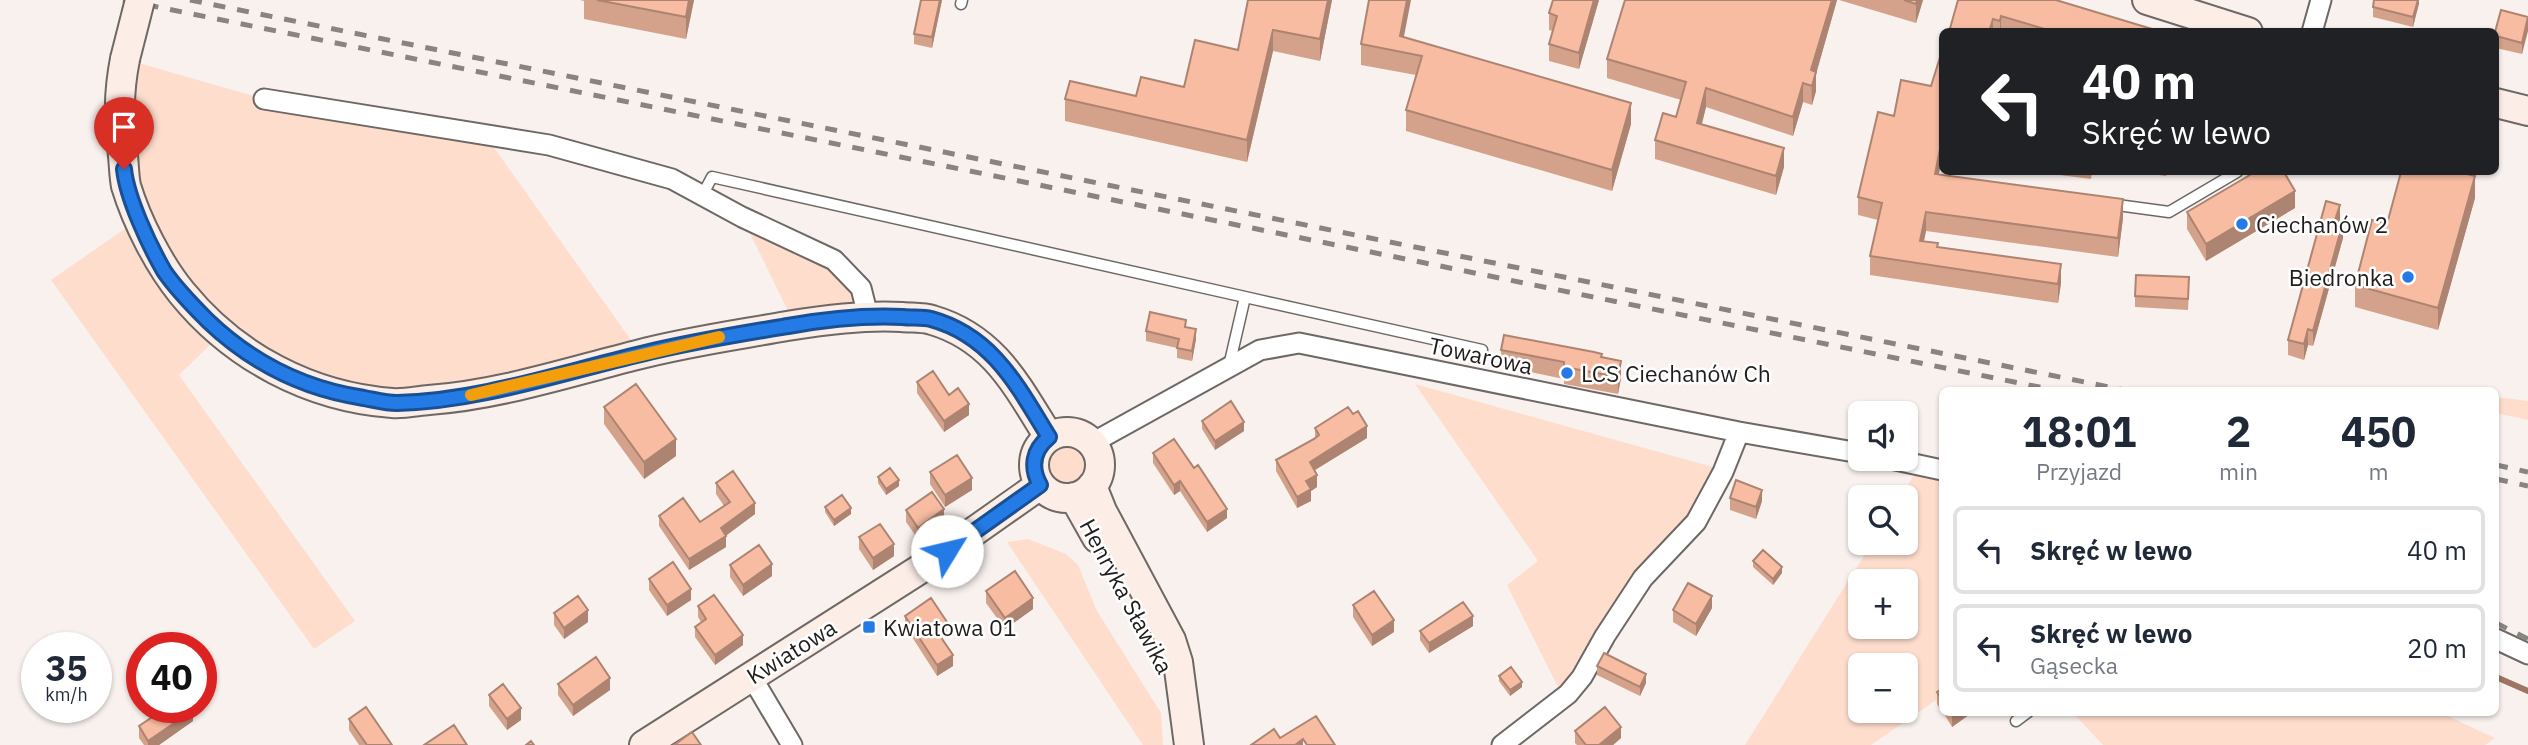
<!DOCTYPE html>
<html lang="pl">
<head>
<meta charset="utf-8">
<style>
  body { margin:0; font-family:"IBM Plex Sans",sans-serif; background:#f2f2f3; color:#1f2937; height:100vh; display:flex; flex-direction:column; font-size:26px; white-space:nowrap }
  * { box-sizing:border-box; margin:0 }
  p { font-size:23px; color:#747a83 }
  .icon { flex:none; width:38px; height:38px; fill:none; stroke:currentColor; stroke-width:2; stroke-linecap:round; stroke-linejoin:round }
  .map { position:relative; flex:1; overflow:hidden }
  .side { position:absolute; left:1939px; top:387px; width:560px; height:329px; display:flex; flex-direction:column; background:#fff; border-radius:10px; box-shadow:0 2px 5px #0004 }
  .side>* { flex:none }
  .hud { position:absolute; left:1939px; top:28px; width:560px; height:147px; border-radius:10px; box-shadow:0 2px 5px #0004; background:#202124; color:#fff; overflow:hidden }
  .tools { position:absolute; left:1848px; top:401px; display:grid; gap:14px }
  .tools a { display:grid; place-items:center; width:70px; height:70px; border-radius:10px; background:#fff; box-shadow:0 2px 5px #0004; font-size:35px }
  .speed { position:absolute; left:21px; top:632px; display:flex; gap:14px; font-size:35px; font-weight:700; text-align:center }
  .speed>* { display:grid; place-content:center; width:91px; height:91px; border-radius:50%; background:#fff; box-shadow:0 2px 5px #0004; line-height:1 }
  .speed small { font-size:18px; font-weight:400 }
  .speed .limit { border:10px solid #d22; background:#fff; color:#111 }
  .pin { position:absolute; display:grid; place-items:center; width:60px; height:60px; color:#fff; margin:-72px -30px; border-radius:50% 50% 50% 0; rotate:-45deg; box-shadow:0 0 7px #0007 }
  .pin .icon { rotate:45deg }
  .me { position:absolute; width:77px; margin:-38px; rotate:54deg; stroke-linejoin:round; filter:drop-shadow(0 0 5px #0008) }
  .turn { display:flex; align-items:center; gap:24px; height:147px; padding:0 28px; font-size:32px }
  .turn .icon { width:91px; height:91px; stroke-width:2.5 }
  .turn b { display:block; font-size:49px; line-height:60px }
  .eta { display:flex; justify-content:space-evenly; align-items:center; height:119px; text-align:center }
  .eta b { font-size:42px; font-weight:800; line-height:49px }
  ul { padding:0; list-style:none }
  li { display:flex; align-items:center; gap:21px; height:88px; margin:0 14px 10px; padding:0 14px; border:4px solid #e0e1e3; border-radius:10px }
  li div { flex:1 }
  li b { display:block; font-size:26px }
  li em { font-style:normal }
  .map>svg:first-child { display:block }
</style>
</head>
<body>
<div class="map">
<svg width="2528" height="745" viewBox="0 0 2528 745">
  <rect width="100%" height="100%" fill="#f9f1ee"/>
  <!-- green -->
  <path fill="#feddcd" fill-rule="evenodd" d="M125,59L264,99L485,135L641,354L563,374L345,395L223,336L139,217Z
    M742,217L834,260L868,316L795,325Z
    M126,228L154,283L180,315L211,344L179,375L355,621L314,649L51,280Z
    M1415,384L1720,469L1696,510L1570,685L1561,693L1507,585L1538,561Z
    M2496,397L2528,401V420L2496,413Z
    M1046 464a20 20 0 1 1 40 0a20 20 0 1 1-40 0Z
    M1920,466L1942,470V696L1871,745H1745L1872,543L1906,542V497H1900ZM1860,581H1906V626H1860ZM1860,665H1906V710H1860Z
    M1028,539L1066,554L1078,565L1097,611L1161,713L1163,745H1143L1007,542Z
    M2072,712H2439L2495,738L2485,745H2103Z"/>
  <g fill="none" stroke-linecap="round" stroke-linejoin="round">
    <!-- stream -->
    <path stroke="#9d7563" stroke-width="6" d="M2496,677L2528,691"/>
    <!-- lane casing -->
    <g stroke="#6e6865" stroke-width="13">
      <path id="lane" d="M961,4L962,0
        M703,194L712,177L1245,297
        M2110,204L2169,212L2237,172
        M1229,366L1245,297L1482,350
        M2016,721L2028,712"/>
    </g>
    <!-- street casing -->
    <g stroke="#6e6865" stroke-width="23">
      <path id="street" d="M2312,32L2321,0
        M264,99L549,145L672,179L742,217L834,260L861,288L868,316
        M1092,443L1260,350L1299,343L1739,432L1860,453
        M1886,458L1942,470
        M2496,639L2528,654
        M751,676L792,745
        M1502,745L1568,694L1582,677L1605,636L1643,578L1696,522L1723,472L1739,432"/>
    </g>
    <!-- secondary casing -->
    <g stroke="#6e6865" stroke-width="32">
      <path id="secondary" d="M2147,0L2248,32
        M125,59C118,95 119,119 123,156C124,165 124,176 126,186C137,222 159,265 182,293C234,357 310,397 392,403C404,404 417,401 429,400C499,395 569,372 637,355C686,342 737,335 787,326C825,320 863,315 902,317C911,318 923,317 932,320C994,338 1017,386 1049,437
        M2496,103L2528,111
        M1034 465a33 33 0 1 1 66 0a33 33 0 1 1-66 0Z
        M1092,486L1102,511L1171,640L1178,662L1189,745
        M1074,497L1097,538
        M644,745L925,566L1040,485"/>
    </g>
    <!-- lane -->
    <use href="#lane" stroke="#fff" stroke-width="10"/>
    <!-- street -->
    <use href="#street" stroke="#fff" stroke-width="19"/>
    <!-- secondary -->
    <use href="#secondary" stroke="#fceee7" stroke-width="28"/>
    <!-- rail -->
    <path stroke="#898482" stroke-width="5" stroke-dasharray="12 12" stroke-linecap="butt" d="M123,0L2054,390
      M190,0L2124,390
      M2496,465L2528,472
      M2496,479L2528,486
      M2496,623L2528,639"/>
    <!-- secondary-bridge casing -->
    <g stroke="#6e6865" stroke-width="32" stroke-linecap="butt">
      <path id="secondary-bridge" d="M125,59L140,0"/>
    </g>
    <!-- secondary-bridge -->
    <use href="#secondary-bridge" stroke="#fceee7" stroke-width="28"/>
  </g>
  <!-- wall -->
  <path fill="#d4a28a" d="M580,0H694L686,39L584,19V1Z
    M921,0H942L932,48L914,44V34Z
    M1248,0H1332L1320,61L1273,51L1247,162L1065,121V99L1136,96L1184,87L1238,50Z
    M1599,0L1579,69L1549,61V44L1553,31L1549,30V13Z
    M1625,0H1837L1816,74V91L1812,105L1803,102L1793,136L1706,107L1702,124L1784,167L1776,195L1655,159V140L1676,117L1681,100L1607,78V59Z
    M1839,0H1923L1916,23Z
    M1958,0L2162,32H1949Z
    M2419,0L2413,27L2373,17V7Z
    M2528,17L2522,54L2496,48L2495,32Z
    M1404,37L1631,124L1612,191L1406,131V110L1416,75L1361,65V44Z
    M1931,86L1939,174L2123,218L2118,257L1926,231L1924,241L1938,247L2061,283L2058,303L1870,275V256L1878,220L1858,215V197L1894,116Z
    M2036,172H2092L2091,179Z
    M2140,172H2167L2166,176Z
    M2475,198L2438,330L2355,307V285L2387,224Z
    M2295,208L2206,261L2187,229V212Z
    M2339,221L2343,238L2313,346L2308,345L2304,360L2288,355V340Z
    M2189,289L2188,310L2135,307V296Z
    M1186,327L1196,339L1192,361L1177,358V348L1146,341V331Z
    M1501,350L1602,357L1621,378L1618,394L1564,384V379L1501,366Z
    M917,382L969,415L944,432L917,393Z
    M604,407L676,456L644,479L604,424Z
    M1202,421L1244,431L1215,450L1202,429Z
    M1315,428L1367,438L1315,470L1317,487L1311,491V501L1297,508L1276,471V460L1315,438Z
    M1153,453L1194,468L1227,518L1207,532L1180,491L1174,495L1153,463Z
    M930,472L972,490L945,507L930,484Z
    M878,477L899,486L886,495L878,483Z
    M716,483L755,514L726,536V547L689,570L659,526V516L700,522L724,506L716,494Z
    M1730,498L1762,501L1756,519L1730,510Z
    M825,507L851,514L834,526L825,512Z
    M906,510L944,521L918,539L906,522Z
    M859,537L894,556L873,570L859,549Z
    M1753,561L1782,573L1773,585L1753,567Z
    M730,565L772,576L743,596L730,577Z
    M649,579L691,600L667,616L649,590Z
    M986,591L1033,609L1005,629L986,603Z
    M1353,605L1394,632L1372,646L1353,617Z
    M698,606L743,645L715,665L695,637V627L701,622L698,617Z
    M1712,608L1696,636L1673,622V610Z
    M554,613L588,622L564,639L554,625Z
    M905,616L947,633L941,637L953,666L937,676L905,626Z
    M1473,626L1429,653L1420,640V631Z
    M1597,666L1646,683L1640,696L1597,675Z
    M1499,676L1522,687L1510,696L1499,681Z
    M558,684L610,690L573,716L558,695Z
    M1942,689V712L1937,704V692Z
    M489,695L521,720L507,730L489,706Z
    M1943,712H1973L1952,727Z
    M349,719L392,745H359L349,730Z
    M193,721L159,745H144L139,738V726Z
    M1575,731L1621,738L1613,745H1577L1575,743Z"/>
  <!-- shaded-wall -->
  <path fill="#ad8471" d="M689,0H694L686,39V17Z
    M940,0H942L932,48V37Z
    M1328,0H1332L1320,61V39Z
    M1407,0H1411L1401,52L1400,36Z
    M1594,0H1599L1579,69V53Z
    M1832,0H1837L1816,74V91L1812,105L1811,70Z
    M1917,0H1923L1916,23V4Z
    M2418,0H2419V4L2413,27V17Z
    M2001,16V32H2000V21Z
    M1993,19V32H1989Z
    M2528,19V31L2522,54V43Z
    M1273,30V51L1247,162V140Z
    M1803,83V102L1793,136V117Z
    M1706,88V107L1697,142V123Z
    M1631,103V124L1612,191V170Z
    M1942,140V159L1935,192V174Z
    M1784,148V167L1776,195V176Z
    M2475,176V198L2438,330V308Z
    M2295,191V208L2206,261V244Z
    M2123,199V218L2118,257V238Z
    M2340,205V221L2335,220Z
    M1926,212V231L1920,259V241Z
    M2343,222V238L2313,346V331Z
    M2061,264V283L2058,303V284Z
    M1196,329V339L1192,361V351Z
    M2308,329V345L2304,360V344Z
    M1621,361V378L1618,394V377Z
    M969,404V415L944,432V421Z
    M1244,422V431L1215,450V441Z
    M1367,426V438L1310,473V462Z
    M676,439V456L644,479V462Z
    M1317,475V487L1311,491V501L1297,508V497L1306,481Z
    M972,478V490L945,507V495Z
    M899,480V486L886,495V489Z
    M1180,481V491L1174,495V485Z
    M1762,490V501L1756,519V507Z
    M755,503V514L721,539V528Z
    M851,508V514L834,526V520Z
    M944,509V521L918,539V528Z
    M1227,509V518L1207,532V522Z
    M726,536V547L689,570V559Z
    M894,544V556L873,570V558Z
    M772,564V576L743,596V585Z
    M1782,567V573L1773,585V579Z
    M691,589V600L667,616V605Z
    M1712,596V608L1696,636V624Z
    M1033,598V609L1005,629V618Z
    M588,610V622L564,639V628Z
    M1473,616V626L1429,653V643Z
    M1394,620V632L1372,646V635Z
    M947,622V633L941,637L938,644L939,628Z
    M743,635V645L715,665V655Z
    M953,655V666L937,676V665Z
    M1646,674V683L1640,696V687Z
    M610,678V690L573,716V705Z
    M1522,682V687L1510,696V690Z
    M521,708V720L507,730V719Z
    M193,710V721L159,745H148V741Z
    M1956,712H1973L1952,727V715Z
    M1621,727V738L1613,745H1599Z
    M1303,739V745H1295Z"/>
  <!-- building -->
  <path fill="#f7bca1" stroke="#ad8471" stroke-width="2" d="M597,0H689L686,17Z
    M921,0H940L932,37L914,34Z
    M1248,0H1328L1320,39L1273,30L1247,140L1065,99L1070,81L1136,96L1141,77L1184,87L1195,40L1238,50Z
    M1369,0H1407L1400,36L1631,103L1612,170L1406,110L1422,56L1361,44Z
    M1553,0H1594L1579,53L1549,44L1557,16L1549,13Z
    M1625,0H1832L1811,70L1816,72L1812,86L1803,83L1793,117L1706,88L1697,123L1784,148L1776,176L1655,140L1663,113L1676,117L1686,82L1607,59Z
    M1904,0H1917L1916,4Z
    M1958,0H2056L2162,32H2055L2001,16L2000,21L1993,19L1989,32H1949Z
    M2374,0H2418L2413,17L2373,7Z
    M2501,10L2528,17L2522,43L2496,36L2495,32Z
    M1942,51V140L1935,174L2123,199L2118,238L1926,212L1920,241L1938,243L1937,247L2061,264L2058,284L1870,256L1882,203L1858,197L1878,112L1894,116L1901,80L1931,86Z
    M2255,172H2284L2295,191L2206,244L2187,212Z
    M2401,172H2409L2416,173V172H2459L2475,176L2438,308L2355,285L2372,220L2387,224Z
    M2326,201L2340,205L2335,220L2343,222L2313,331L2308,329L2304,344L2288,340Z
    M2136,275L2189,277L2188,299L2135,296Z
    M1150,312L1186,320L1185,327L1196,329L1192,351L1177,348L1179,339L1146,331Z
    M1504,335L1594,352L1602,354L1601,357L1621,361L1618,377L1564,367V362L1501,350Z
    M933,371L949,395L958,388L969,404L944,421L917,382Z
    M636,384L676,439L644,462L604,407Z
    M1231,401L1244,422L1215,441L1202,421Z
    M1348,407L1353,414L1358,411L1367,426L1310,462L1317,475L1306,481L1311,489L1297,497L1276,460L1314,439L1319,435L1315,428Z
    M1174,439L1194,468L1198,465L1227,509L1207,522L1180,481L1174,485L1153,453Z
    M957,455L972,478L945,495L930,472Z
    M890,468L899,480L886,489L878,477Z
    M733,471L755,503L721,528L726,536L689,559L659,516L683,498L700,522L730,502L716,483Z
    M1736,480L1762,490L1756,507L1730,498Z
    M932,492L944,509L918,528L906,510Z
    M842,495L851,508L834,520L825,507Z
    M880,524L894,544L873,558L859,537Z
    M759,545L772,564L743,585L730,565Z
    M1763,550L1782,567L1773,579L1753,561Z
    M673,562L691,589L667,605L649,579Z
    M1015,571L1033,598L1005,618L986,591Z
    M1688,583L1712,596L1696,624L1673,610Z
    M1374,591L1394,620L1372,635L1353,605Z
    M714,595L743,635L715,655L695,627L706,619L698,606Z
    M578,596L588,610L564,628L554,613Z
    M931,598L947,622L939,628L941,632L938,633L953,655L937,665L905,616Z
    M1463,602L1473,616L1429,643L1420,631Z
    M1604,653L1646,674L1640,687L1597,666Z
    M596,657L610,678L573,705L558,684Z
    M1511,667L1522,682L1510,690L1499,676Z
    M503,684L521,708L507,719L489,695Z
    M1942,689V700L1937,692Z
    M167,707H192L193,710L148,741L139,726Z
    M366,707L392,745H367L349,719Z
    M1605,707L1621,727L1599,745H1586L1575,731Z
    M1316,716L1335,745H1307L1303,739L1295,745H1251L1274,729L1280,738Z
    M454,725L467,745H424Z
    M692,732L701,745H674Z
    M531,741L534,745H526Z"/>
  <g fill="none" stroke-linecap="round" stroke-linejoin="round">
    <!-- route casing -->
    <g stroke="#185095" stroke-width="18">
      <path id="route" d="M124,169C127,198 149,245 164,271C176,289 193,306 208,321C252,363 304,389 364,398C375,400 386,403 397,403C480,401 560,373 641,354C689,342 739,334 788,326C827,319 864,315 903,317C912,318 923,317 931,319C993,336 1018,387 1049,437C1033,450 1030,467 1040,485L947,551"/>
    </g>
    <!-- route -->
    <use href="#route" stroke="#257be5" stroke-width="12"/>
    <!-- slow -->
    <path stroke="#f59e0b" stroke-width="12" d="M471,395L719,337"/>
  </g>
  <!-- markers -->
  <g fill="#257be5" stroke="#fff" stroke-width="2.5">
    <circle cx="2242" cy="224" r="7"/>
    <circle cx="2408" cy="277" r="7"/>
    <circle cx="1567" cy="373" r="7"/>
    <rect x="862" y="620" width="14" height="14" rx="3.5"/>
  </g>
  <g text-anchor="middle" dominant-baseline="central" stroke-width="5" stroke-linejoin="round" paint-order="stroke">
    <!-- poi labels -->
    <g font-size="23" fill="#1f1d1c" stroke="#fff" text-anchor="start">
      <text x="2256" y="224">Ciechanów 2</text>
      <text x="2394" y="277" text-anchor="end">Biedronka</text>
      <text x="1581" y="373">LCS Ciechanów Ch</text>
      <text x="883" y="627">Kwiatowa 01</text>
    </g>
    <!-- street labels -->
    <g font-size="23" fill="#1f1d1c" stroke="#fff">
      <text transform="translate(1481 355) rotate(12)">Towarowa</text>
      <text transform="translate(1127 596) rotate(62)">Henryka Sławika</text>
      <text transform="translate(791 651) rotate(-32)">Kwiatowa</text>
    </g>
  </g>
</svg>
<div class="tools">
<a><svg class="icon" aria-label="sound" viewBox="0 0 24 24"><path d="M4 9h4l5-4v14l-5-4H4zM17 9q2 3 0 6"/></svg></a>
<a><svg class="icon" aria-label="search" viewBox="0 0 24 24"><circle cx="10" cy="10" r="6"/><path d="M15 15l6 6"/></svg></a>
<a>+</a>
<a>−</a>
</div>
<div class="speed"><div>35<small>km/h</small></div><div class="limit">40</div></div>
<div class="pin" style="left:124px;top:169px;background:#d93025"><svg class="icon" aria-label="arrive" viewBox="0 0 24 24"><path d="M6 21V4h12l-3 4 3 4H6"/></svg></div>
<svg class="me" style="left:947px;top:551px" viewBox="-20 -20 40 40"><circle r="19" fill="#fff"/><path d="M0-13L10 11 0 6-10 11z" fill="#257be5"/></svg>
<div class="hud">
<div class="turn"><svg class="icon" aria-label="left" viewBox="0 0 24 24"><path d="M17 20v-9H6M10 6l-5 5 5 5"/></svg><div><b>40 m</b>Skręć w lewo</div></div>
</div>
<section class="side">
<div class="eta">
<div><b>18:01</b><p>Przyjazd</p></div>
<div><b>2</b><p>min</p></div>
<div><b>450</b><p>m</p></div>
</div>
<ul>
<li><svg class="icon" aria-label="left" viewBox="0 0 24 24"><path d="M17 20v-9H6M10 6l-5 5 5 5"/></svg><div><b>Skręć w lewo</b></div><em>40 m</em></li>
<li><svg class="icon" aria-label="left" viewBox="0 0 24 24"><path d="M17 20v-9H6M10 6l-5 5 5 5"/></svg><div><b>Skręć w lewo</b><p>Gąsecka</p></div><em>20 m</em></li>
</ul>
</section>
</div>
</body>
</html>
